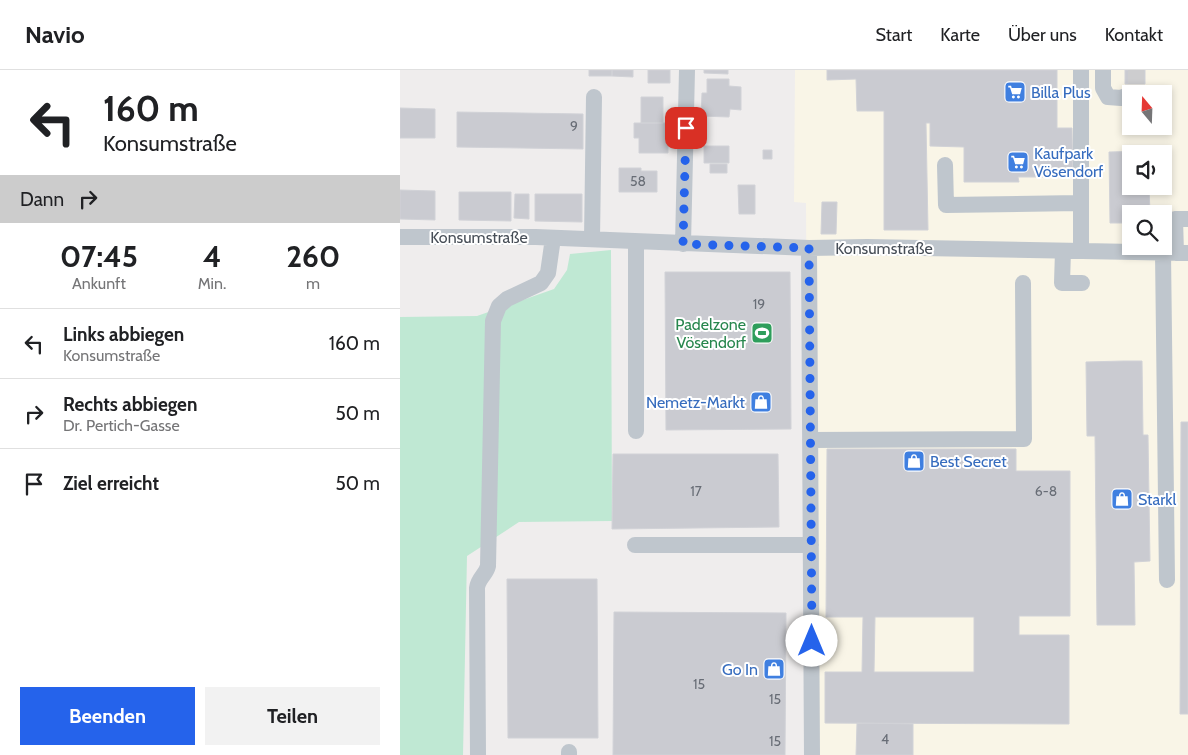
<!DOCTYPE html>
<html lang="de">
<head>
<meta charset="utf-8">
<style>
  body { margin:0; font-family:Cabin,sans-serif; background:#f2f2f2; color:#202124; height:100vh; display:flex; flex-direction:column; font-size:19px; white-space:nowrap }
  * { box-sizing:border-box; margin:0 }
  p { font-size:16px; color:#757577 }
  .icon { flex:none; width:28px; height:28px; fill:none; stroke:currentColor; stroke-width:2; stroke-linecap:round; stroke-linejoin:round }
  .map { position:relative; flex:1; overflow:hidden }
  .sheet { display:flex; flex-direction:column; background:#fff; width:400px }
  .sheet>* { flex:none }
  .hud { background:#fff; color:#202124; overflow:hidden }
  .needle { width:32px; rotate:341deg }
  .fabs { position:absolute; left:722px; top:15px; display:grid; gap:10px }
  .fabs a { display:grid; place-items:center; width:50px; height:50px; border-radius:0px; background:#fff; box-shadow:0 2px 8px #0003; font-size:25px }
  .pin { position:absolute; display:grid; place-items:center; width:42px; height:42px; color:#fff; margin:-21px; border-radius:10px; box-shadow:0 2px 8px #0006 }
  .me { position:absolute; width:55px; margin:-28px; rotate:0deg; stroke-linejoin:round; filter:drop-shadow(0 0 4px #0008) }
  .turn { display:flex; align-items:center; gap:18px; height:105px; padding:0 20px; font-size:22px }
  .turn .icon { width:65px; height:65px; stroke-width:2.5 }
  .turn b { display:block; font-size:35px; line-height:42px }
  .then { display:flex; align-items:center; height:48px; padding:0 20px; background:#0003; gap:10px; font-size:19px }
  .eta { display:flex; justify-content:space-evenly; align-items:center; height:85px; text-align:center }
  .eta b { font-size:30px; font-weight:700; line-height:35px }
  .button { display:flex; gap:10px; margin-top:auto; padding:10px 20px }
  .button a { flex:1; height:58px; border-radius:0px; background:#2563eb; color:#fff; font-size:20px; font-weight:700; line-height:58px; text-align:center }
  .button a+a { background:#f2f2f2; color:#202124 }
  ul { padding:0; list-style:none }
  li { display:flex; align-items:center; gap:15px; height:70px; padding:0 20px; border-top:1px solid #e0e0e0 }
  li div { flex:1 }
  li b { display:block; font-size:19px }
  li em { font-style:normal }
  header { display:flex; align-items:center; gap:30px; box-sizing:border-box; height:70px; padding:0 25px; background:#fff; border-bottom:1px solid #e0e0e0 }
  header strong { font-size:24px }
  nav { display:flex; gap:28px; margin-inline-start:auto; font-size:18px }
  main { display:flex; flex:1; min-height:0 }
  .map>svg:first-child { display:block }
</style>
</head>
<body>
<header>
<strong>Navio</strong>
<nav><a>Start</a><a>Karte</a><a>Über uns</a><a>Kontakt</a></nav>
</header>
<main>
<section class="sheet">
<div class="hud">
<div class="turn"><svg class="icon" aria-label="left" viewBox="0 0 24 24"><path d="M17 20v-9H6M10 6l-5 5 5 5"/></svg><div><b>160 m</b>Konsumstraße</div></div>
<div class="then">Dann<svg class="icon" aria-label="right" viewBox="0 0 24 24"><path d="M7 20v-9h11M14 6l5 5-5 5"/></svg></div>
</div>
<div class="eta">
<div><b>07:45</b><p>Ankunft</p></div>
<div><b>4</b><p>Min.</p></div>
<div><b>260</b><p>m</p></div>
</div>
<ul>
<li><svg class="icon" aria-label="left" viewBox="0 0 24 24"><path d="M17 20v-9H6M10 6l-5 5 5 5"/></svg><div><b>Links abbiegen</b><p>Konsumstraße</p></div><em>160 m</em></li>
<li><svg class="icon" aria-label="right" viewBox="0 0 24 24"><path d="M7 20v-9h11M14 6l5 5-5 5"/></svg><div><b>Rechts abbiegen</b><p>Dr. Pertich-Gasse</p></div><em>50 m</em></li>
<li><svg class="icon" aria-label="arrive" viewBox="0 0 24 24"><path d="M6 21V4h12l-3 4 3 4H6"/></svg><div><b>Ziel erreicht</b></div><em>50 m</em></li>
</ul>
<div class="button"><a>Beenden</a><a>Teilen</a></div>
</section>
<div class="map">
<svg width="788" height="685" viewBox="0 0 788 685">
  <rect width="100%" height="100%" fill="#efeded"/>
  <!-- commercial -->
  <path fill="#f9f5e7" fill-rule="evenodd" d="M395,0H788V685H409L406,133L394,132ZM731,24H764V56H731ZM731,84H764V116H731ZM731,144H764V176H731Z"/>
  <!-- green -->
  <path fill="#bfe8d3" d="M211,180L212,451L119,452L67,486L63,685H0V247L77,246L154,219L167,200L170,184Z"/>
  <!-- building -->
  <path fill="#cacbd1" stroke="#d1d2d7" fill-rule="evenodd" d="M189,0H212V6H189Z
    M212,0H233V7L212,6Z
    M248,0H270V13H248Z
    M304,0H328V4L304,3Z
    M427,0H657V58H672L673,107H618L619,112H564V77L530,76V53H526L528,160H484V41H457L456,9L427,10Z
    M725,0H745V14H725Z
    M307,9H329V16L341,17V40L330,39L329,47L301,46L302,23H307Z
    M241,27H263V53H241Z
    M0,38L35,39V68H0Z
    M57,42L183,44V79L57,77Z
    M234,53H268V83H239V68H234Z
    M304,76H329V93H304Z
    M363,80H372V89H363Z
    M749,81V84H731V116H749L750,144H731V169H728V153H710L709,82Z
    M310,94H327V103H310Z
    M219,98H241V101H257V122H219Z
    M338,115H355V144H339Z
    M0,120L35,121V150L0,149Z
    M59,122H111V151L59,150Z
    M115,124H129V149L114,148Z
    M135,124H182V152L135,151Z
    M422,132H437L436,164H421Z
    M265,202H390L391,359L266,360Z
    M724,291H742L743,365H748L750,491L734,492L735,555H697L695,366H687L686,292Z
    M781,352H788V644H780Z
    M427,379H616V401H670V546H619V565H669V654L425,653V602H462L463,547H426ZM475,547H574V602H474Z
    M213,384H378L379,457L212,459Z
    M107,509H197L198,668H108Z
    M214,542L386,543L385,685H213Z
    M457,653L513,654V685H456Z"/>
  <g fill="none" stroke-linecap="round" stroke-linejoin="round">
    <!-- minor-tunnel -->
    <path stroke="#cdcdcf" stroke-width="16" stroke-dasharray="16 8" stroke-linecap="butt" d="M736,0V14"/>
    <!-- minor -->
    <path stroke="#bfc6cd" stroke-width="16" d="M681,0V181
      M703,0V18L708,27L721,28L731,24
      M545,95L546,135L679,133
      M0,167H136L409,178L467,177L788,183
      M192,169L194,27
      M283,174L287,0
      M409,178L412,685
      M663,181L662,213H682
      M763,183L767,510
      M776,183L775,149H788
      M236,361V172
      M410,370L624,369L623,213
      M235,475H411
      M169,682V685
      M78,685L77,518C78,508 86,505 88,496L93,251L99,236L107,229L141,213L148,203L153,168"/>
  </g>
  <g fill="none" stroke-linecap="round" stroke-linejoin="round">
    <!-- route -->
    <path stroke="#2563eb" stroke-width="9" stroke-dasharray="0 16.2" d="M286,58L283,174L409,178L412,571"/>
  </g>
  <!-- icons -->
  <defs>
    <g id="supermarket-square" transform="scale(1.125)"><rect x="-9" y="-9" width="18" height="18" rx="4" fill="#3f7fe0" stroke="#fff"/><path d="M-6-5.5h2.5l.6 2H6L4.5 2H-2.5L-4.4-4H-6ZM-1.5 3.2a1.3 1.3 0 1 0 .1 0ZM3 3.2a1.3 1.3 0 1 0 .1 0Z" fill="#fff"/></g>
    <g id="stadium-square" transform="scale(1.125)"><rect x="-9" y="-9" width="18" height="18" rx="4" fill="#2e9e5b" stroke="#fff"/><path d="M0-5a6.5 5 0 1 0 0 10a6.5 5 0 1 0 0-10ZM-3.5-1.8h7v3.6h-7Z" fill="#fff"/></g>
    <g id="shop-square" transform="scale(1.125)"><rect x="-9" y="-9" width="18" height="18" rx="4" fill="#3f7fe0" stroke="#fff"/><path d="M-5-2.5h2.3a2.7 3.5 0 0 1 5.4 0H5L5.5 6h-11ZM-1.5-2.5h3a1.5 2.3 0 0 0-3 0Z" fill="#fff"/></g>
  </defs>
  <g fill-rule="evenodd">
    <use href="#supermarket-square" x="615" y="22"/>
    <use href="#supermarket-square" x="618" y="92"/>
    <use href="#stadium-square" x="362" y="263"/>
    <use href="#shop-square" x="361" y="332"/>
    <use href="#shop-square" x="514" y="391"/>
    <use href="#shop-square" x="722" y="429"/>
    <use href="#shop-square" x="374" y="599"/>
  </g>
  <g text-anchor="middle" dominant-baseline="central" stroke-width="4" stroke-linejoin="round" paint-order="stroke">
    <!-- number labels -->
    <g font-size="14" fill="#686d76">
      <text x="174" y="56">9</text>
      <text x="238" y="111">58</text>
      <text x="359" y="234">19</text>
      <text x="296" y="421">17</text>
      <text x="646" y="421">6-8</text>
      <text x="299" y="614">15</text>
      <text x="375" y="629">15</text>
      <text x="485" y="669">4</text>
      <text x="375" y="671">15</text>
    </g>
    <!-- shop labels -->
    <g font-size="16" fill="#366cbe" stroke="#fff" text-anchor="start">
      <text x="631" y="22">Billa Plus</text>
      <text x="634" y="83">Kaufpark<tspan x="634" dy="18">Vösendorf</tspan></text>
      <text x="345" y="332" text-anchor="end">Nemetz-Markt</text>
      <text x="530" y="391">Best Secret</text>
      <text x="738" y="429">Starkl</text>
      <text x="358" y="599" text-anchor="end">Go In</text>
    </g>
    <!-- street labels -->
    <g font-size="16" fill="#474e57" stroke="#fff">
      <text x="79" y="167">Konsumstraße</text>
      <text x="484" y="178">Konsumstraße</text>
    </g>
    <!-- leisure labels -->
    <g font-size="16" fill="#27864d" stroke="#fff" text-anchor="end">
      <text x="346" y="254">Padelzone<tspan x="346" dy="18">Vösendorf</tspan></text>
    </g>
  </g>
</svg>
<div class="fabs">
<a><svg class="needle" viewBox="-14 -14 28 28"><path d="M0-13l5 13h-10z" fill="#e53935"/><path d="M0 13l5-13h-10z" fill="#757577"/></svg></a>
<a><svg class="icon" aria-label="sound" viewBox="0 0 24 24"><path d="M4 9h4l5-4v14l-5-4H4zM17 9q2 3 0 6"/></svg></a>
<a><svg class="icon" aria-label="search" viewBox="0 0 24 24"><circle cx="10" cy="10" r="6"/><path d="M15 15l6 6"/></svg></a>
</div>
<div class="pin" style="left:286px;top:58px;background:#d93025"><svg class="icon" aria-label="arrive" viewBox="0 0 24 24"><path d="M6 21V4h12l-3 4 3 4H6"/></svg></div>
<svg class="me" style="left:412px;top:571px" viewBox="-20 -20 40 40"><circle r="19" fill="#fff"/><path d="M0-13L10 11 0 6-10 11z" fill="#2563eb"/></svg>
</div>
</main>
</body>
</html>
